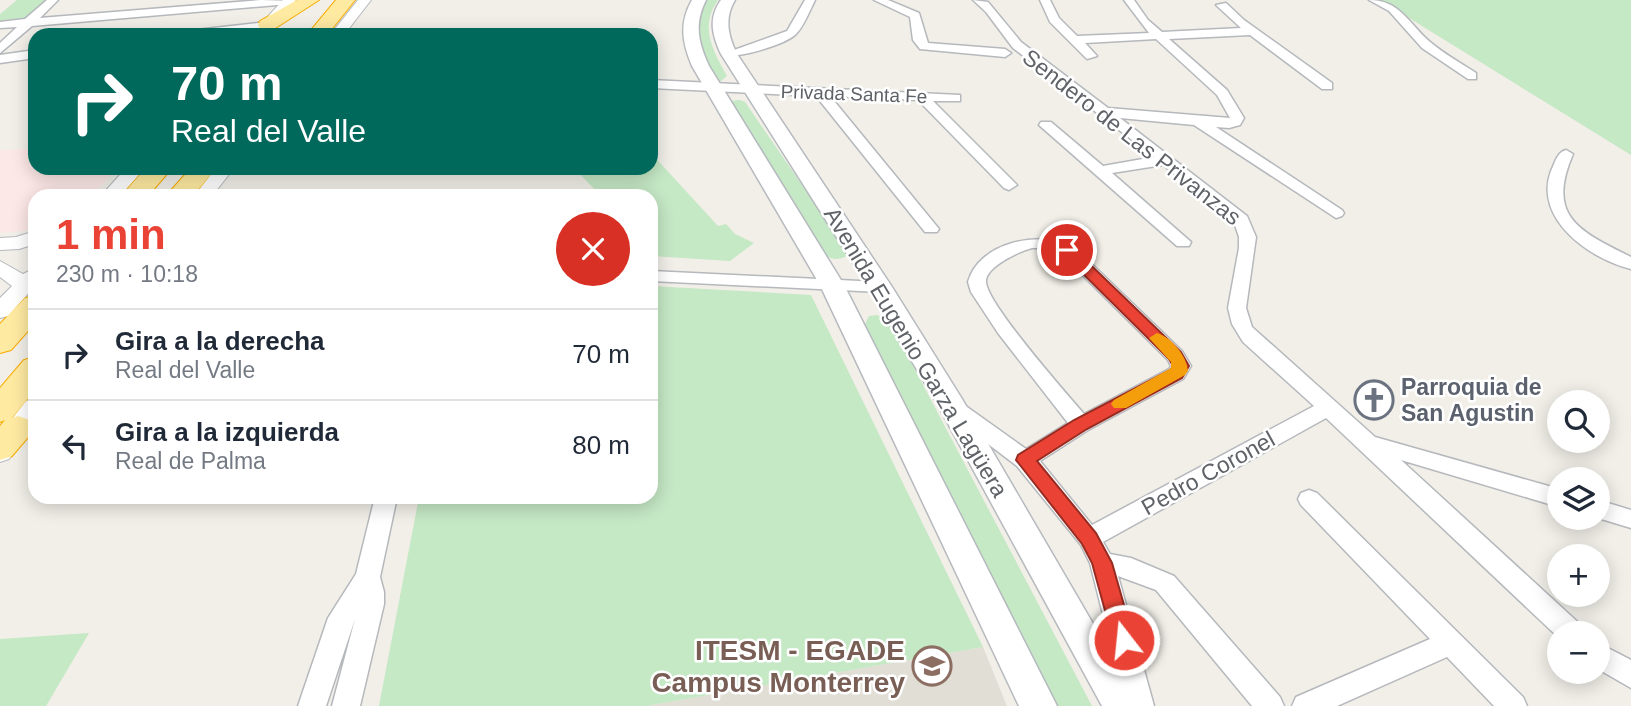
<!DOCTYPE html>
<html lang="es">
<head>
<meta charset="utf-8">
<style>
  body { margin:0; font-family:Arial,sans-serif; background:#f2f2f3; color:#1f2937; height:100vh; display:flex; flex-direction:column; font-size:26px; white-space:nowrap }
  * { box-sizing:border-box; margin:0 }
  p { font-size:23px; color:#747a83 }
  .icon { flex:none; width:38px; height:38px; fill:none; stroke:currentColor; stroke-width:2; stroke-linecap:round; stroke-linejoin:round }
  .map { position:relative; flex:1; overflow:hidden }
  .sheet { position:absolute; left:28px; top:189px; width:630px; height:315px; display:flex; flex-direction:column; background:#fff; border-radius:21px; box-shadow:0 4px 18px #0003 }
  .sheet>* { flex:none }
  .guide { position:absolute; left:28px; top:28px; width:630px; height:147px; border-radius:21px; box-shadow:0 4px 18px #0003; background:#00695c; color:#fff; overflow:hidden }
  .fabs { position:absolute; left:1547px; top:390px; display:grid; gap:14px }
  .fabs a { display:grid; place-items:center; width:63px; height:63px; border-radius:50%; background:#fff; box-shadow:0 4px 18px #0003; font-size:35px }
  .pin { position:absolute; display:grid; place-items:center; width:60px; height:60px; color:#fff; margin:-30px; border:4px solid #fff; border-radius:50%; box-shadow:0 2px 7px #0007 }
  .me { position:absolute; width:77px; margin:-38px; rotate:344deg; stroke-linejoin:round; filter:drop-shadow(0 0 5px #0008) }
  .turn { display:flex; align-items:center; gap:24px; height:147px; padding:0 28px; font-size:32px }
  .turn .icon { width:91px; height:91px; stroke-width:2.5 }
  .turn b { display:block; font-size:49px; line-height:60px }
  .round { display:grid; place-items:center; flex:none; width:74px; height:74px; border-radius:37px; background:#f2f2f3 }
  .headline { display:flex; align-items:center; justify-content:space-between; height:119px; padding:0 28px }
  h1 { font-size:42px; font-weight:800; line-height:52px; color:#ea4335 }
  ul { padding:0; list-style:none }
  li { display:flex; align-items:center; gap:21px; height:91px; padding:0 28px; border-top:2px solid #e0e1e3 }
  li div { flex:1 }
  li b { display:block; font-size:26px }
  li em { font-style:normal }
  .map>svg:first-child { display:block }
</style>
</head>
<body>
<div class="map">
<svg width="1631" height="706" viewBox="0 0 1631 706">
  <rect width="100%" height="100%" fill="#f1efe8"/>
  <!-- education -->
  <path fill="#e1ded6" d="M983,647L1007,706H646Z"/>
  <!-- medical -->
  <path fill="#fce8e6" d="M35,149V168H118L91,196H35V230L0,233V150Z"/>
  <!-- green -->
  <path fill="#c5e8c5" d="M17,0H47L24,21L0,22V14Z
    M704,0H718C699,27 713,51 727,76L721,81H715L701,60L694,19Z
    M1380,0H1631V156V155Z
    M740,100L745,102L848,252L847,256C837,261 830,260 823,252L729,101Z
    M651,153L718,226L726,224L735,234L754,243L730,261L651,256V196H601L574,168H651Z
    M651,286L811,295L983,647L646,706H379L419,497H651Z
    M877,315L890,322L1092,706H1051L865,324L869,316Z
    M89,633L46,706H0V639Z"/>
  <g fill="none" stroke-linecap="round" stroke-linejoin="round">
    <!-- minor casing -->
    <g stroke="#b5b8bc" stroke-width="3">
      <path id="minor" d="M47,0H58L40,18L261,0L294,1L289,4L32,26L0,53V43L17,27L0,28V22L25,19Z
        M805,0H815C810,10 804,26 796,34C787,44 732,61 723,54L787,31Z
        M874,0H888L919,13L928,43L1005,49L1011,53L1005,57L920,49L913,40L910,17Z
        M973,0L988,2L1021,42L1108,108L1230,118L1217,95L1156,39L1085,43L1097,56L1087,59L1050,22L1040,0H1050L1059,18L1077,36L1149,33L1124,0H1134L1148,20L1162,32L1241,28L1216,5L1226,3L1244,20L1332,83V89H1322L1250,35L1169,39L1227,90L1244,118L1240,125L1229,128L1216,127L1342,210L1344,213L1342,216L1336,218L1194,125L1120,118L1247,216L1256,237L1246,308L1252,327L1375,437L1559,489V507L1401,460L1582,626L1586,634H1559V638L1326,418L1103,542L1110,554L1131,558L1174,576L1280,697L1284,706H1252L1156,590L1118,576L1154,706H1126L1090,563L1081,545L1017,466L946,412L943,407L946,402L953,400L960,402L1026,449L1068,423L998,333L971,292L968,282C979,242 1040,230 1073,246L1182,351L1191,366L1183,379L1088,430L1040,461L1092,525L1314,406L1243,342L1232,324L1228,308L1239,248V237L1233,219L1163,165L1112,173L1191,242L1189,246H1177L1039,125L1041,122H1051L1103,166L1154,157L1013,48L986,12ZM1032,248H1046L1061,254L1168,360L1171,366L1169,369L1084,414C1066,393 987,304 986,282C985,267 1020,251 1032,248Z
        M1369,0C1400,0 1409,24 1430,42C1444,54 1461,63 1476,73V79H1468L1422,48L1389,11Z
        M267,22L273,25L271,27L215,35H181L187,31Z
        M35,50V58L0,63V55Z
        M651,80L960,95V101H933L1017,185L1009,190L1004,188L918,100L830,96L939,229L937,232H925L816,96L651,88Z
        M1566,150L1573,154C1546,217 1579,231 1631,257V269C1590,259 1533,219 1551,171C1555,163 1557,152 1566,150Z
        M651,271L880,282L889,287L880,292L651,281Z
        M1309,490L1317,493L1523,697L1527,706H1494L1447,657L1337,706H1292L1296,697L1430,639L1301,505L1298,499L1301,493Z
        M375,497H397L380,577L384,592V604L360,706H332L355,619L326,706H298L328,618L356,574Z
        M1598,500L1631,510V528L1598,518Z
        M1598,643L1631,660V688L1598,669Z"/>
    </g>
    <!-- tertiary casing -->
    <g stroke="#b5b8bc" stroke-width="2">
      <path id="tertiary" d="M283,0H296L266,35H251Z
        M358,0H371L344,35H330Z
        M126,168H145L120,196H101Z
        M216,168H234L212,196H194Z
        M35,231V244L19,249L0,250V238L16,237Z
        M0,261L23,274L35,268V286L8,316L0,318V298L12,286L0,277Z
        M35,398V424L9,459L0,462V434L26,401Z"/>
    </g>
    <!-- secondary casing -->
    <g stroke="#b6babf" stroke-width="3">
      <path id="secondary" d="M692,0H706C694,24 698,42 709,66L844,285L1057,706H1019L820,285L692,66C682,42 679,23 692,0Z
        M721,0H735C724,18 728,36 737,54L892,287L962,399L1141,706H1102L939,407L868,287L721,54C712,35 708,18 721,0Z"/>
    </g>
    <!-- trunk casing -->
    <g stroke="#f9ab00" stroke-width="2">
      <path id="trunk" d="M297,0H319L274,29H260L258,25L260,21Z
        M336,0H355L327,35H307Z
        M146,168H172L148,196H121Z
        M191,168H216L193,196H166Z
        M35,296V323L11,350L0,353V324L25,298Z
        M35,357V390L12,418L18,416L30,420L35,429L12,456L0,460V426L5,420L0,422V388L24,360Z"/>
    </g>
    <!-- minor -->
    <use href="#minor" fill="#fff" fill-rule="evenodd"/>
    <!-- tertiary -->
    <use href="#tertiary" fill="#fff" fill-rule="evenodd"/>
    <!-- secondary -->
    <use href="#secondary" fill="#fff" fill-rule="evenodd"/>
    <!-- trunk -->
    <use href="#trunk" fill="#feeaa1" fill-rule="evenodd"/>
  </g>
  <!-- route -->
  <path fill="#ea4335" stroke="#982c22" stroke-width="2" d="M1067,246L1072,247L1181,352L1189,366L1182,378L1087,429L1037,461L1096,533L1112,563L1134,640L1131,647L1124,650L1116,647L1113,640L1092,563L1082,544L1016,460L1018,455L1074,420L1170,370L1173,366L1169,359L1062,253L1060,250Z"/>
  <!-- slow -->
  <path fill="#f59e0b" d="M1157,333C1171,337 1187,356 1188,371L1185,375L1126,408H1114L1111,404L1114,400L1171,368V362L1149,338Z"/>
  <!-- icons -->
  <defs>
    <g id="church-ring" transform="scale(2.0125)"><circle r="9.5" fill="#fff" stroke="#6b7280" stroke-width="1.5"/><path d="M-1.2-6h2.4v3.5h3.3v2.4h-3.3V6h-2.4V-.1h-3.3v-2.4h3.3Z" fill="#6b7280"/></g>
    <g id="university-ring" transform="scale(2.0125)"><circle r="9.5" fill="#fff" stroke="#8d6e63" stroke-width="1.5"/><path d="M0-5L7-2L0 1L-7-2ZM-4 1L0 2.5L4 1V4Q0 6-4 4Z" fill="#8d6e63"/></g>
  </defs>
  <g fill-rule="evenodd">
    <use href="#church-ring" x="1374" y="400"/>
    <use href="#university-ring" x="932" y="666"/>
  </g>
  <g text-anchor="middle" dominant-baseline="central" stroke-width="5" stroke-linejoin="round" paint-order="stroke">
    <!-- far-street labels -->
    <g font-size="19" fill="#5f6368" stroke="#fff">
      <text transform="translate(854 94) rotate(2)">Privada Santa Fe</text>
    </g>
    <!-- street labels -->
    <g font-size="23" fill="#5f6368" stroke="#fff">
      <text transform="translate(1132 137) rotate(38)">Sendero de Las Privanzas</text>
      <text transform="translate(916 352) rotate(59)">Avenida Eugenio Garza Lagüera</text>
      <text transform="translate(1208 473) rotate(-29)">Pedro Coronel</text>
    </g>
    <!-- worship labels -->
    <g font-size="23" font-weight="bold" fill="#5b616d" stroke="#fff" text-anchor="start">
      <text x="1401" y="387">Parroquia de<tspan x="1401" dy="26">San Agustin</tspan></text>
    </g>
    <!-- near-education labels -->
    <g font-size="28" font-weight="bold" fill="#785e54" stroke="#fff" text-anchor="end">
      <text x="905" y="650">ITESM - EGADE<tspan x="905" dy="32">Campus Monterrey</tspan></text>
    </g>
  </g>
</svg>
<div class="fabs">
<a><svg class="icon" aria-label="search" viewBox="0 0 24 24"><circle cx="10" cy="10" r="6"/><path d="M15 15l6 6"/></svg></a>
<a><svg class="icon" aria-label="layers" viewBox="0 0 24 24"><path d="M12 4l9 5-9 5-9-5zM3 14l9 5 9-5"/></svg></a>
<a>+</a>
<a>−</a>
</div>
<div class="pin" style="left:1067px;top:250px;background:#d93025"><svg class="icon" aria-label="arrive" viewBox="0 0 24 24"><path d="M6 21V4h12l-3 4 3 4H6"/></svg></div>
<svg class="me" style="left:1124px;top:640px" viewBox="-20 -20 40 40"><circle r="17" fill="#ea4335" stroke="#fff" stroke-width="3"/><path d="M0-11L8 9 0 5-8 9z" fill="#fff"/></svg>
<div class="guide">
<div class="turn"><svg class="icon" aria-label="right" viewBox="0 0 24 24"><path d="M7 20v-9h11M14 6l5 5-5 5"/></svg><div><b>70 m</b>Real del Valle</div></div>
</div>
<section class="sheet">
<div class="headline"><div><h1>1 min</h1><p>230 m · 10:18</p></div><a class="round" style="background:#d93025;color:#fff"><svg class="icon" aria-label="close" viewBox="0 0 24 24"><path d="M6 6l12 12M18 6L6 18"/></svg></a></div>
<ul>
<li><svg class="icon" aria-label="right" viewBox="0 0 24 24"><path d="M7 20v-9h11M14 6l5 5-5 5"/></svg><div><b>Gira a la derecha</b><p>Real del Valle</p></div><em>70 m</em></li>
<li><svg class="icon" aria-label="left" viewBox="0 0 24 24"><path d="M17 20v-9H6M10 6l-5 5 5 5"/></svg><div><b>Gira a la izquierda</b><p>Real de Palma</p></div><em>80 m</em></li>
</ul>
</section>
</div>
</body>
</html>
